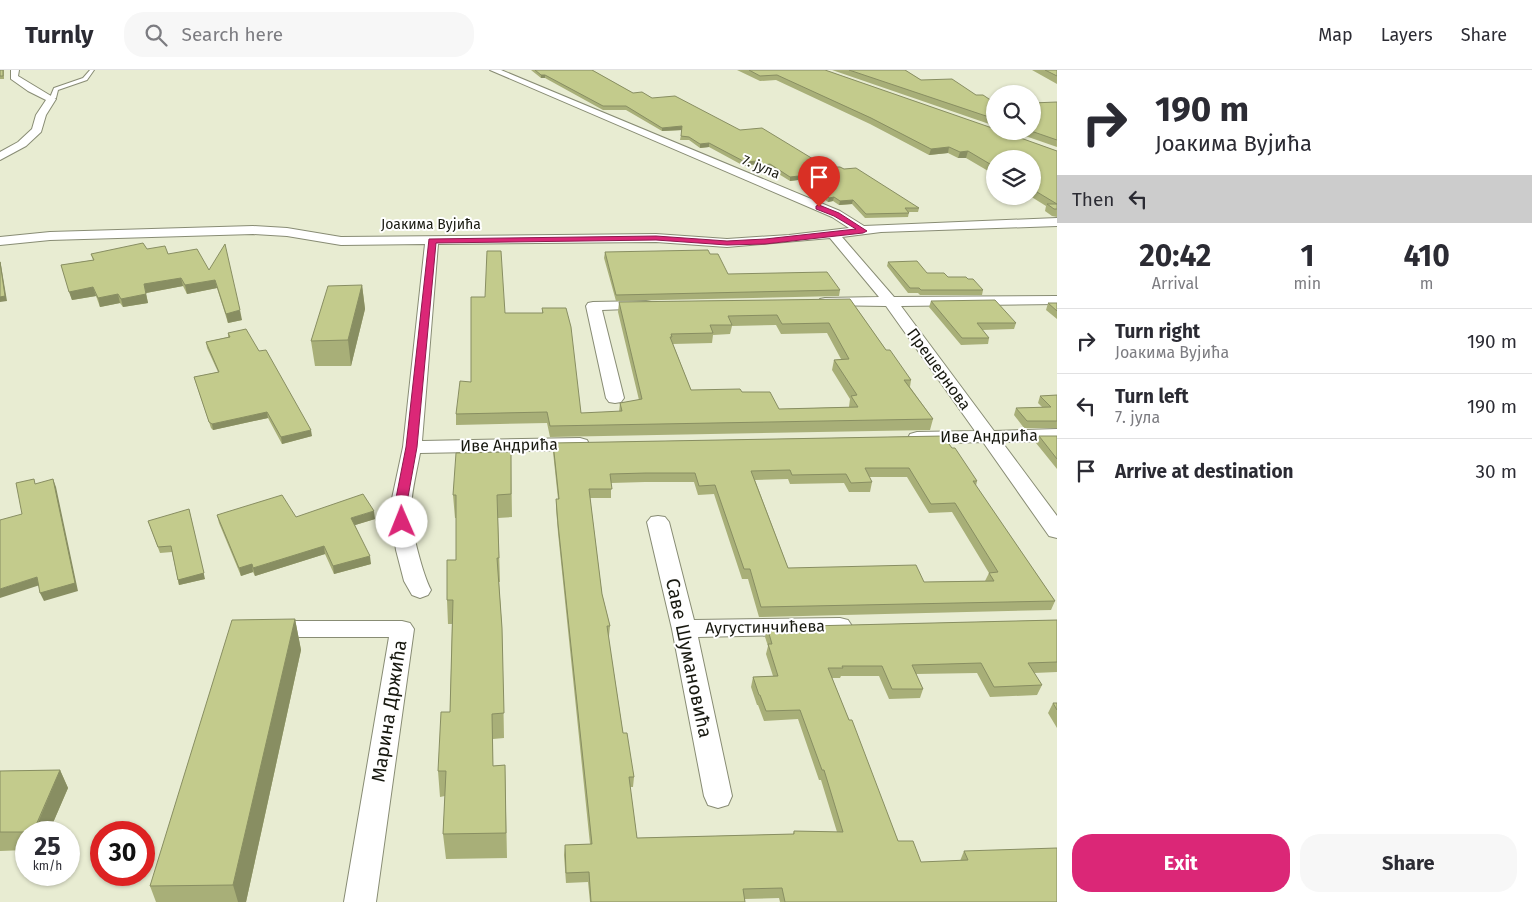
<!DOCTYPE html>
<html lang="en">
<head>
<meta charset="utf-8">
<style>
  body { margin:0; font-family:"Fira Sans",sans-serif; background:#f7f7f7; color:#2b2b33; height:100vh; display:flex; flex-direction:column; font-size:19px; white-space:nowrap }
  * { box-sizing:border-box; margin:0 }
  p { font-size:16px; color:#7c7c81 }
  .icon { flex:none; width:28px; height:28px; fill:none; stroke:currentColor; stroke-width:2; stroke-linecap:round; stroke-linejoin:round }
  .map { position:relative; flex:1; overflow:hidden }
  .side { display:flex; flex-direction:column; background:#fff; width:475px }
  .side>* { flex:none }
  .hud { background:#fff; color:#2b2b33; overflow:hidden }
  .buttons { position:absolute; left:986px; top:15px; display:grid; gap:10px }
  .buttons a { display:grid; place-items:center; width:55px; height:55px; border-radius:50%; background:#fff; box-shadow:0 1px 4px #0004; font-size:25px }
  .speed { position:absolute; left:15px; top:751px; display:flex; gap:10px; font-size:25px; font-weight:700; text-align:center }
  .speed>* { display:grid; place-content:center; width:65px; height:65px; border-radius:50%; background:#fff; box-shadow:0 1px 4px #0004; line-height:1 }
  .speed small { font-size:12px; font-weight:400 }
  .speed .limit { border:8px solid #d22; background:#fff; color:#111 }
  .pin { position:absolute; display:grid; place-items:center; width:42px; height:42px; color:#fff; margin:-51px -21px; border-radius:50% 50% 50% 0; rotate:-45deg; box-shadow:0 0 5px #0007 }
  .pin .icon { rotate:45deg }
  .me { position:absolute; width:55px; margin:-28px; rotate:359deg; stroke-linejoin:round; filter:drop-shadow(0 0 4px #0008) }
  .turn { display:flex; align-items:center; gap:18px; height:105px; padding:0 15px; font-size:22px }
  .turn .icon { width:65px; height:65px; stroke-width:2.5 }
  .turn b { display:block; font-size:35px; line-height:42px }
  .then { display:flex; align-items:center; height:48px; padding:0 15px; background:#0003; gap:10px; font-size:19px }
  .eta { display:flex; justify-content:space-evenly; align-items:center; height:85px; text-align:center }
  .eta b { font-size:30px; font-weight:700; line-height:35px }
  .primary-button { display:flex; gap:10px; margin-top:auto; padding:10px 15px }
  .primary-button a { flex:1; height:58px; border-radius:20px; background:#db2777; color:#fff; font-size:20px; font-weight:700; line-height:58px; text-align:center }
  .primary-button a+a { background:#f7f7f7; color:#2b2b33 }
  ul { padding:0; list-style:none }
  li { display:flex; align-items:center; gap:15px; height:65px; padding:0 15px; border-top:1px solid #e1e1e2 }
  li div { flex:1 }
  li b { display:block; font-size:19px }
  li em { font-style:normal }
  header { display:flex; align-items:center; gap:30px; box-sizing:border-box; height:70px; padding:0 25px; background:#fff; border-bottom:1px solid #e1e1e2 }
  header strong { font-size:24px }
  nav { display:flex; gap:28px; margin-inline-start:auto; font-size:18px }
  .search { width:350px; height:45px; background:#f7f7f7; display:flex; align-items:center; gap:12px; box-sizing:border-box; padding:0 18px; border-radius:20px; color:#7c7c81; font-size:19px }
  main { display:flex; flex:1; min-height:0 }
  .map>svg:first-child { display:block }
</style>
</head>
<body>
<header>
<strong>Turnly</strong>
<div class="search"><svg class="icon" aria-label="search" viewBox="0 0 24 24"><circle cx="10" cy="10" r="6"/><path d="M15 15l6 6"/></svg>Search here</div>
<nav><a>Map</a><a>Layers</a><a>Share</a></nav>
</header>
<main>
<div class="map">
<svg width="1057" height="832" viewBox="0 0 1057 832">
  <rect width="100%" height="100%" fill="#e8ecd2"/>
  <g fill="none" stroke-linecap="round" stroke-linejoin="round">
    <!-- service casing -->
    <g stroke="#888c74" stroke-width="2">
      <path id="service" d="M90,0H94L87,10L58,20L56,28L49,30L54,18L83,8Z"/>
    </g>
    <!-- minor casing -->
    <g stroke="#888c74" stroke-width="2">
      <path id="minor" d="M11,0H19L18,6L56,29L46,45L41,62L26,76L0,90V82L18,72L32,59L36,45L46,30L28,21L11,9Z
        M490,0H501L840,141L864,156L1057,148V156L881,162L842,167L894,227L1057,226V234L901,236L994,361L1057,359V371L1002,372L1057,446V468L1049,466L983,372L917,374L910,372L908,368L910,364L917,362L975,361L886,236L820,235L818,232L820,229L825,228L879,227L830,168L727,177L656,172L438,174L422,371L580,368L587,370L589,374L587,378L580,380L420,383C417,400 412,419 411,437C409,454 423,505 431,520L428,525L420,528L412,525L404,511L396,480L390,438L403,377L425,174L341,175L287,166L253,164L50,170L0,175V167L50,162L253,156L287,158L341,167L656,164L727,169L789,165L849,158L832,147Z
        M646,231L651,232L653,235L651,238L602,240L624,328L621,332L615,333L609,332L606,328L586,236L588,233L593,232Z
        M658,446L665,447L669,452L694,550L840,548L848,550L852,556L848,562L840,564L698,567L732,726L728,735L718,738L708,735L704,726L672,559L647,452L651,447Z
        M270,551H402L410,553L414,559L376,832H344L389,567H270L262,565L258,559L262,553Z"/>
    </g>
    <!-- service -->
    <use href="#service" fill="#fff" fill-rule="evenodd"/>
    <!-- minor -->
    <use href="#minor" fill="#fff" fill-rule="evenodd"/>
  </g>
  <!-- wall -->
  <path fill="#a8af78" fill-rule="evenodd" d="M0,0H4V9H0Z
    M531,0H592L633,23L652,28L740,60L818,92L835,97L919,138L918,142H909L908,147L865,148L852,134L839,135L833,131L828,132L798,110L790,111L769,98L764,99L757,94L744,96L709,77L700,78L689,70H680L682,60L662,61L626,40H603L545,8H541Z
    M737,0H825L1057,81V147L1052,146L1045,141L1046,136L1030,126H1032V89H995V105L966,88H958L948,83L929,85L870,54L776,10L760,11Z
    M832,0H905L921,10L976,25L995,33V56Z
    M1032,0H1057V14Z
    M1057,32V77L1011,61H1032Z
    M147,179L168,184L209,200L242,250L228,253L217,218L187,224L183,216L146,223L148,233L123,237L120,233L100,237L96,226L72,230L61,195L93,190L91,184Z
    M605,182L710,184L728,204L840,220L839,226L616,231L604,188Z
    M888,192L927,203L948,207L968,209L983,220L982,225H920L918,223H908L887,196Z
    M362,215L365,239L351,296H315L311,271Z
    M850,229L886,280L911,310L910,317L933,349L930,360L550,367L547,353L456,355V344L471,312L542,243V238L581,343L619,342L620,333L639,330L618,242L619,232ZM776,255L781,264L827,263L841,289L834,290L832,300L850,329L849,337L779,339L742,322L691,320L673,274L712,273L713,265L730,264L732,256Z
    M931,231L1016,253L1014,259L982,260L989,268L988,274L961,275L929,237Z
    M1048,233H1057V249L1046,240Z
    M228,263L312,366L282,374L268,348L213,360L211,358L194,307L218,302L207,278L206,272L228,267Z
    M1057,325V358H1024L1014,345L1016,338L1042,337L1038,333L1040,326Z
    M943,366L977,411L976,416L1055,531L1051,540L759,547L748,509H742L714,424L698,425L694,412H645L611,413V428H590L602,524L610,556L609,566H608L615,610L623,663L634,707L633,717H630L637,768L793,764L794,761L837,762L821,710H819L798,649L764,651L758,635H757L751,617L753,607L773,606L766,584L768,576L765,567L767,557L1057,550V602L1034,603L1042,615L1037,625L990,627L977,603L916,604L923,619L920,628L889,629L879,606H841L840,608H832L898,771L921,792L960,791L964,781L1057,832H780L779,828L745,829V832H590L588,812L566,813L564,785L565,775L590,774L558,463L556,438V429H558L553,382V373ZM869,407H907L929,443L952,442L989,503L985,511L924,512L788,498L755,410L788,409L790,414L844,413L849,422H870L872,412Z
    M1039,366H1057V399L1036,373Z
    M511,382L512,447L498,448L500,512H499L502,558L504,668L493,669V696L505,695L507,788L446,789L443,764L445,726L440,727L438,701L450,642L452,554H448L447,530L456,490V448H455L453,425Z
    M217,445L375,449L355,455L371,494L334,504L325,484L255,506L253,502L241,506L219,453Z
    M148,451L205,509L179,515L172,482L160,483Z
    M295,549L301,580L246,832H156L150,816Z
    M1053,633H1057V658L1048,643Z
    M60,700L68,718L49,762H26V780L0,781V701Z"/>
  <!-- shaded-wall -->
  <path fill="#888e62" d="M541,5H545V8H541Z
    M682,56V60L662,61V58Z
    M709,73V77L700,78V74Z
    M949,77L948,83L929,85L931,79Z
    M968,81L966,88H958L960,82Z
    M758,91L757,94L744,96L745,92Z
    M770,94L769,98L764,99V95Z
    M799,106L798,110L790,111V107Z
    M834,127L833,131L828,132L829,128Z
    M853,130L852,134L839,135L840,131Z
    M0,191L1,195L7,231L0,232Z
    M181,208L183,216L146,223L144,214Z
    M215,210L217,218L187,224L185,215Z
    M362,215L365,239L351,296L348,270Z
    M93,217L96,226L72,230L69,222Z
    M118,224L120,233L100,237L98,228Z
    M146,224L148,233L123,237L121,229Z
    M240,240L242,250L228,253L226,244Z
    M267,342L268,348L213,360L212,354Z
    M311,360L312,366L282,374L281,367Z
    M53,409L56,417L78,521L44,531L40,523Z
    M189,439L205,509L179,515L178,510Z
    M374,441L375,449L352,456L351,448Z
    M324,476L325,484L255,506L253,498Z
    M370,486L371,494L334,504L333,496Z
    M252,494L253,502L241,506L239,498Z
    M37,507L40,515L0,528V519Z
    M295,549L301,580L246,832H238L233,815Z
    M60,700L68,718L49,762H34Z"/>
  <!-- building -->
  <path fill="#c3cb8c" stroke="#888e62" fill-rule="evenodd" d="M0,0H3V6H0Z
    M535,0H592L633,23L642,22L652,28L675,26L740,60L762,58L818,92L824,91L835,97H840L844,99L856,98L919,138H905L909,143L866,144L853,130L840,131L834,127L829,128L799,106L790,107L770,94L764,95L758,91L745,92L709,73L700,74L689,67L681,66L682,56L662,58L626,36H603L545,5H541Z
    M749,0H825L995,59V61H1001L1057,81V139H1054L1047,134H1057L1032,119V89H995V97L968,81L960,82L949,77L931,79L871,48L777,5L760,6Z
    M849,0H905L921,10L952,9L976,25H983L995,33V49Z
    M1045,0H1057V6Z
    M1057,32V70L1031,61H1032V33Z
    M143,173L147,179L165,176L168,184L197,179L209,200L225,174L240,240L226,244L215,210L185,215L181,208L144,214L146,224L121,229L118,224L98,228L93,217L69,222L61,195L94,190L91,184Z
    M708,180L710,184H718L728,204L827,202L840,220L616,225L605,182Z
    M487,181H501L505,243H543L542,238H566L571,257L581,343L622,341L620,333L642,329L619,232L850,229L886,280H890L911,310H904L933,349L550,356L547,342L456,344L460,311L471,312V227H485ZM777,245L782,254L829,253L849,289L834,290L857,325L851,326L858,337L779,339L770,322H742L740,319L691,320L670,267H672L671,264L713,263L710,255H732L728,246Z
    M917,191L927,203H944L948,207H966L968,209H973L983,220H921L919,218H910L888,192Z
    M0,192L5,226L0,227Z
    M362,215L348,270L311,271L328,216Z
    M995,230L1016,253H977L989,268H962L931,231Z
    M1048,233H1057V241Z
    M246,259L259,281L266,280L311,360L281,367L267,342L212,354L209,352L194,307L219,302L206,272L230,267L228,263Z
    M1057,325V351H1027L1016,338L1051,337L1040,326Z
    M943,366L952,378H955L977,411H973L1055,531L761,537L750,499H744L715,415L699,416L695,403H646L610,404L612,419H589L602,524L610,556H607L615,610L623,663H627L634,707H629L637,768L794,764V761L843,762L824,700H822L800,640L766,641L760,625H759L753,607L778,606L768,574H772L767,557L1057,550V592L1028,593L1042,615L994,617L981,593L912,595L923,619H892L882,596H842L843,598H828L849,650H852L898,771H913L921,792L968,790L964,781L1057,778V832H785L782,818L743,819L745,832H591L589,802L566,803L565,775L592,774L558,454L556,429H559L553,373ZM865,398H909L931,434L955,433L998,502L989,503L994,511L924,512L916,495L788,498L751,401L790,400L792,405L846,404L851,413L872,412Z
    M1039,366H1057V389Z
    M511,382V424L497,425L499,488H497L502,558L504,643L492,644L493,696L505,695L506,763L443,764L446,701H438L441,642H450L453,530H447V490H456V425H453L456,383Z
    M34,409L35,414L53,409L75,513L40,523L37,507L0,519V450L22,444L16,413Z
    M363,424L374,441L351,448L370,486L333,496L324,476L253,498L252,494L239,498L217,445L282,425L296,447Z
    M189,439L204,503L178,510L171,476L158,477L148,451Z
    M295,549L233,815L150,816L232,550Z
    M1053,633H1057V640Z
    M60,700L33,762H0V701Z"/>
  <!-- route -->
  <path fill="#db2777" stroke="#8e194d" d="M819,135L839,143L867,161L863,163L765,174L727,175L656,170L436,173L417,377L406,438L408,452L402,456L398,455L394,438L406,377L429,169L656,166L727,171L765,169L856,159L834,146L816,139V136Z"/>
  <g text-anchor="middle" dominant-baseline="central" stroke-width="4" stroke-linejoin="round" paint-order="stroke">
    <!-- far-street labels -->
    <g font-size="14" fill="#181910" stroke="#fff">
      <text transform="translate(761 97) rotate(23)">7. јула</text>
      <text x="431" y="154">Јоакима Вујића</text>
    </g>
    <!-- street labels -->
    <g font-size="16" fill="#181910" stroke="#fff">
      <text transform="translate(939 299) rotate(54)">Прешернова</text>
      <text transform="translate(989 366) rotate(-1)">Иве Андрића</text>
      <text transform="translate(509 375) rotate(-1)">Иве Андрића</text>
      <text transform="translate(765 557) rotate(-1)">Аугустинчићева</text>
    </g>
    <!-- near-street labels -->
    <g font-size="19" fill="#181910" stroke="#fff">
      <text transform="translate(689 588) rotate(78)">Саве Шумановића</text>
      <text transform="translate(389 641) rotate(-81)">Марина Држића</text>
    </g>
  </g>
</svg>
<div class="buttons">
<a><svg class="icon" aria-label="search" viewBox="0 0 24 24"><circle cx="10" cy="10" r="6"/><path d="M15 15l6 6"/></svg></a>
<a><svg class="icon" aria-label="layers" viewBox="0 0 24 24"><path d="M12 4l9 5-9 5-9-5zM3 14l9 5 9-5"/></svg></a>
</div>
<div class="speed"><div>25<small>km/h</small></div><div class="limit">30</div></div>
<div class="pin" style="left:819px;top:137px;background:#d93025"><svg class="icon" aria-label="arrive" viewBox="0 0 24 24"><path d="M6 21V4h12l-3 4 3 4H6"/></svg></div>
<svg class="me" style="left:402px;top:452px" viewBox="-20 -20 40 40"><circle r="19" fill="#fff"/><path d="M0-13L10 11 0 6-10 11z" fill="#db2777"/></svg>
</div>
<section class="side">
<div class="hud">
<div class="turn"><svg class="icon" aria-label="right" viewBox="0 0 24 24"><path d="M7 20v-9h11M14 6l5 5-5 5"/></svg><div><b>190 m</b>Јоакима Вујића</div></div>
<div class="then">Then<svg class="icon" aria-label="left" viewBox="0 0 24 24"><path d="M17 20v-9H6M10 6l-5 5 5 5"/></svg></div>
</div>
<div class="eta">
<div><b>20:42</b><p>Arrival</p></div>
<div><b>1</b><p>min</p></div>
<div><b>410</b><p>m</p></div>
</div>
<ul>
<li><svg class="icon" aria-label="right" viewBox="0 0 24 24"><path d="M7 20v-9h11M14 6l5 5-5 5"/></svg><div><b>Turn right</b><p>Јоакима Вујића</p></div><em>190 m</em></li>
<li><svg class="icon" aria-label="left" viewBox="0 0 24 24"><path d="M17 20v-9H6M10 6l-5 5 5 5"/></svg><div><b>Turn left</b><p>7. јула</p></div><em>190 m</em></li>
<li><svg class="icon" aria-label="arrive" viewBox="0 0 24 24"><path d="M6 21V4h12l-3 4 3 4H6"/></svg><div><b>Arrive at destination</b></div><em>30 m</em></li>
</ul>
<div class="primary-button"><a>Exit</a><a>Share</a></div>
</section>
</main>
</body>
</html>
